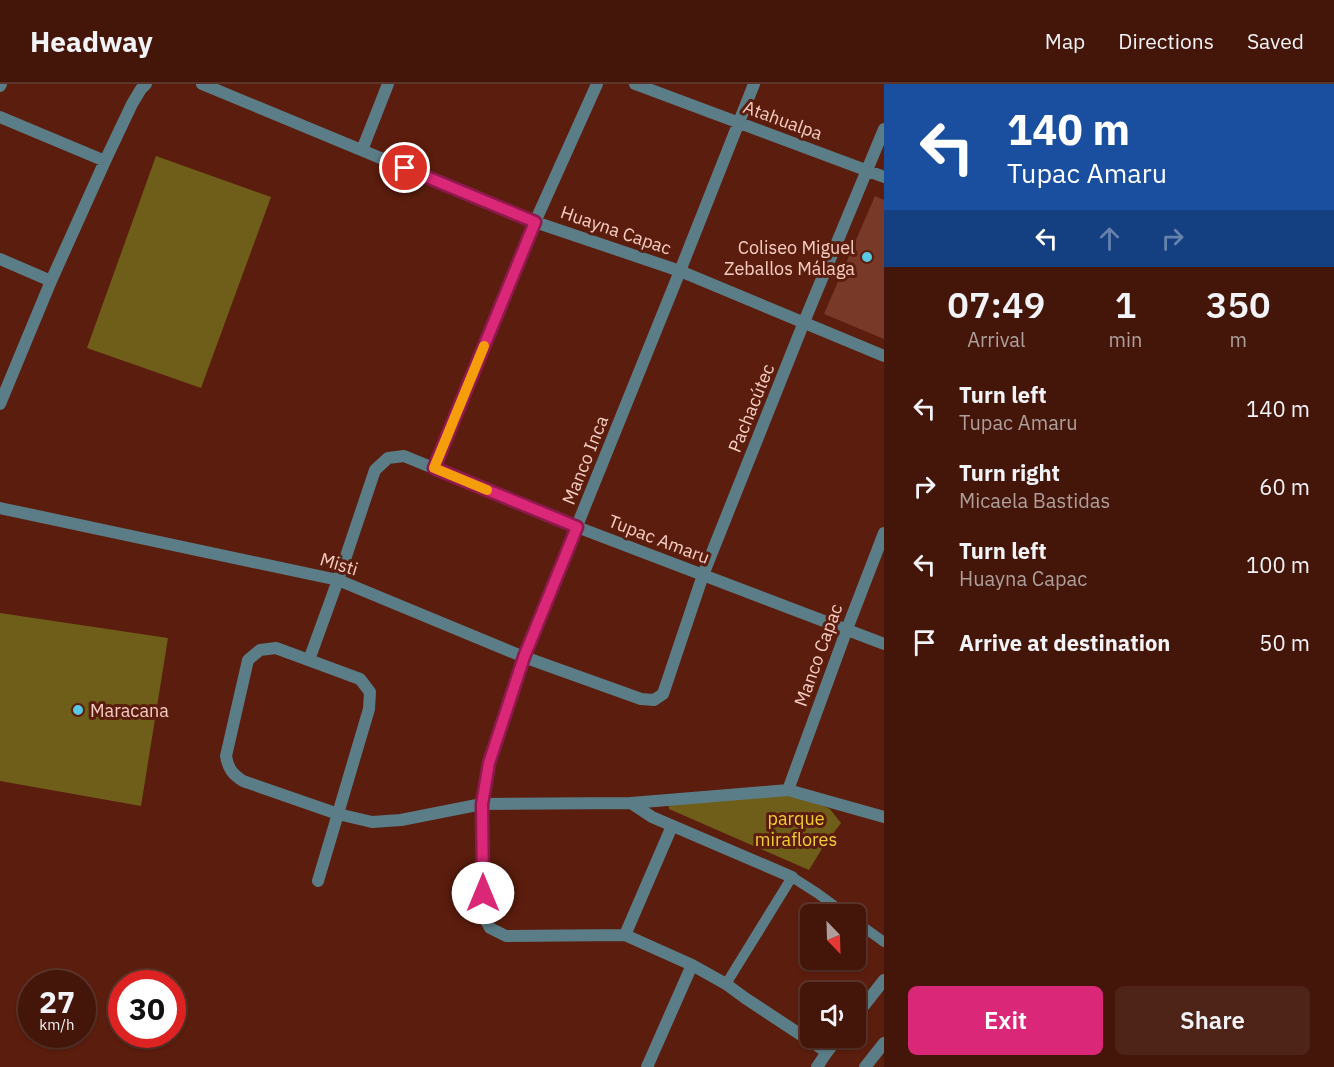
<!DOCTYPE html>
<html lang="en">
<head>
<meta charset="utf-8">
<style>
  body { margin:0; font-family:"IBM Plex Sans",sans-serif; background:#4e2318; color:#f1f3f6; height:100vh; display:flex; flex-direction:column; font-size:22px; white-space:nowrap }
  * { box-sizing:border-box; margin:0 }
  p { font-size:20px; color:#af9f9c }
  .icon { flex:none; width:33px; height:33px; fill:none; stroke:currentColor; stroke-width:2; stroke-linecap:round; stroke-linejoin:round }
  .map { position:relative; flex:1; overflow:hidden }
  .panel { display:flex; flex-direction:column; background:#44160a; width:450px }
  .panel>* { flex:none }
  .hud { background:#1a4fa0; color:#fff; overflow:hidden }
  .needle { width:39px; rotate:157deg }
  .fabs { position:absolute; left:800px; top:820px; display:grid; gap:12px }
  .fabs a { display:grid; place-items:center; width:66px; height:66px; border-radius:9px; background:#44160a; box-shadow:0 2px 4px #0004,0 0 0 2px #5c352b; font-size:30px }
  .speed { position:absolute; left:18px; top:886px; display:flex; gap:12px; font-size:30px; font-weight:700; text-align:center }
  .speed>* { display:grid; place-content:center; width:78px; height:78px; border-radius:50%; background:#44160a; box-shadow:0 2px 4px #0004,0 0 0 2px #5c352b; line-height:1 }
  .speed small { font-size:15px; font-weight:400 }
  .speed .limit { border:9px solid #d22; background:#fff; color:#111 }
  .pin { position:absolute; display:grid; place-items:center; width:51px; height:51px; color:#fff; margin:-26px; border:3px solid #fff; border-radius:50%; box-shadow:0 2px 6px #0007 }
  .me { position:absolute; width:66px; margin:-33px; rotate:0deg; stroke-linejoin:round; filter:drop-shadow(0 0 4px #0008) }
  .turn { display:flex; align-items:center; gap:21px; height:126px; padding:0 24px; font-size:27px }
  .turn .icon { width:78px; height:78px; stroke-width:2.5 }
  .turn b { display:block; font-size:42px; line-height:51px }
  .lanes { display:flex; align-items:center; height:57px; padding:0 24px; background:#0003; justify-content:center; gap:30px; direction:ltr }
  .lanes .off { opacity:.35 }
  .eta { display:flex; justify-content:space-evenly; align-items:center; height:102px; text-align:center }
  .eta b { font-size:36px; font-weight:600; line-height:42px }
  .button { display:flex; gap:12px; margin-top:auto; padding:12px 24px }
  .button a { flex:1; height:69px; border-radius:9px; background:#db2777; color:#fff; font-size:24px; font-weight:600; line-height:69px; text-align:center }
  .button a+a { background:#4e2318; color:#f1f3f6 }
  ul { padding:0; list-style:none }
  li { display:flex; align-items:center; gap:18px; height:78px; padding:0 24px }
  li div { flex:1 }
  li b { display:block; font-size:22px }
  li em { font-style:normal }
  header { display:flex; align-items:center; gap:36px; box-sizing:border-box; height:84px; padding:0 30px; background:#44160a; border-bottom:2px solid #5c352b }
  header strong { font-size:28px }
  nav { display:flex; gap:33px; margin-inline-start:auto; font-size:21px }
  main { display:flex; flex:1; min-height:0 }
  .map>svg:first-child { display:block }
</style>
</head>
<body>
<header>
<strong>Headway</strong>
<nav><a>Map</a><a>Directions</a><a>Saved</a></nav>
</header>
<main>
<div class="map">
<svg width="884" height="983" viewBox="0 0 884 983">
  <rect width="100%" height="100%" fill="#5b1d0d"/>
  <!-- green -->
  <path fill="#6e5e1a" d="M156,72L271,113L201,304L87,264Z
    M0,529L168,554L141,722L0,697Z
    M788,706L830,725L841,739L823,763L809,786L669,725L667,711Z"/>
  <!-- building -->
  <path fill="#793928" d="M875,112L884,116V255L824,230Z"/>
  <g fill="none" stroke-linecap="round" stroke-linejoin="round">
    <!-- service -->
    <path stroke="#5a7d87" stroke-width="10" d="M855,837L884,858
      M726,900L792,793L817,809L847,831"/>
    <!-- minor -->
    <path stroke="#5a7d87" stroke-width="12" d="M202,0L535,138L680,187L884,272
      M635,0L884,93
      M754,0L680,187L524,573L489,679L482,720L483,831L490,844L506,852L625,851L692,881L726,900L745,914L827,968
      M0,2L1,0
      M0,33L105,77
      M362,66L388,0
      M0,175L51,197
      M0,320L51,197L105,77L132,20L141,5L146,0
      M434,384L535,138L597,0
      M0,424L338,496L524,573L641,615L654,616L663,610L703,491L804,238L884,45
      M309,576L338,496L375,386L388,374L404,372L577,443L884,560
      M788,706L847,545L884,449
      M631,719L652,733L792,793
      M318,797L369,625L370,608L360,595L276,564L260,566L248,576L226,672C228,684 232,690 243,697L338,730L372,738L401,736L482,720L631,719L788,706L884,733
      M625,851L672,742
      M855,933L884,896
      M647,983L692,881
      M817,983L827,968L838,954
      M865,983L884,959"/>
  </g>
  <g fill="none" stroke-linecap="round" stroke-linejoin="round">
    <!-- route casing -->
    <g stroke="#8e194d" stroke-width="15">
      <path id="route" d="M405,84L535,138L434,384L577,443L524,573L489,679L482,720L483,809"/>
    </g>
    <!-- route -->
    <use href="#route" stroke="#db2777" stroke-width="10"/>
    <!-- slow -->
    <path stroke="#f59e0b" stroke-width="10" d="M484,262L434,384L487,406"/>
  </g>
  <!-- markers -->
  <g fill="#58c9e3" stroke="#5b1d0d" stroke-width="2">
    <circle cx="867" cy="173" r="6"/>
    <circle cx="78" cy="626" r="6"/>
  </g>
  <g text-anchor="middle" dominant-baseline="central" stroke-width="6" stroke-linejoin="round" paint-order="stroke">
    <!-- street labels -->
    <g font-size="18" fill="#f6cec4" stroke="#5b1d0d">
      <text transform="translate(783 36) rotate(20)">Atahualpa</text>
      <text transform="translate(616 146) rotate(19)">Huayna Capac</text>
      <text transform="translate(751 324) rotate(-68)">Pachacútec</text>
      <text transform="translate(585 376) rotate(-68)">Manco Inca</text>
      <text transform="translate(659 455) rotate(21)">Tupac Amaru</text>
      <text transform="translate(339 480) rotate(17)">Misti</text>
      <text transform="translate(818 571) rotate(-70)">Manco Capac</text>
    </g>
    <!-- poi labels -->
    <g font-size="18" fill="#f6cec4" stroke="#5b1d0d" text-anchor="end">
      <text x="855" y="163">Coliseo Miguel<tspan x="855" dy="21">Zeballos Málaga</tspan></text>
      <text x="90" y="626" text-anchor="start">Maracana</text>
    </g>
    <!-- park labels -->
    <g font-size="18" fill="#f1cf3a" stroke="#5b1d0d">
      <text x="796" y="734">parque<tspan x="796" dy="21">miraflores</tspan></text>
    </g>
  </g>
</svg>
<div class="fabs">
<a><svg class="needle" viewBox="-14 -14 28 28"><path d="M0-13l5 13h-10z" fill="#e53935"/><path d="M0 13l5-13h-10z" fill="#af9f9c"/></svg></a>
<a><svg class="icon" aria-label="sound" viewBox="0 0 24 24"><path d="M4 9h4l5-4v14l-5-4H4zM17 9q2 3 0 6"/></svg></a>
</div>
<div class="speed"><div>27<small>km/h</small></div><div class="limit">30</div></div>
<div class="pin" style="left:405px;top:84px;background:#d93025"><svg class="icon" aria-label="arrive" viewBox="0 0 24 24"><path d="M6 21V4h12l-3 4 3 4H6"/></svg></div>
<svg class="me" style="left:483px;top:809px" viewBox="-20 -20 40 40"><circle r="19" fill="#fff"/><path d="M0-13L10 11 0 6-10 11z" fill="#db2777"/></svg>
</div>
<section class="panel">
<div class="hud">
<div class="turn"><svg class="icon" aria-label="left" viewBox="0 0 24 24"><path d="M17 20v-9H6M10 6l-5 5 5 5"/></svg><div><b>140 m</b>Tupac Amaru</div></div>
<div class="lanes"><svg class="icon" aria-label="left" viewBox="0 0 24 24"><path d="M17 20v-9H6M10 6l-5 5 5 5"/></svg><svg class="icon off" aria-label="ahead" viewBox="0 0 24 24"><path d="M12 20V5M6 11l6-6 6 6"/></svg><svg class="icon off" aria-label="right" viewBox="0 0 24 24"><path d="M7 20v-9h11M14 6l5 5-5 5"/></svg></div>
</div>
<div class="eta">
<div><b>07:49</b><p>Arrival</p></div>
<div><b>1</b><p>min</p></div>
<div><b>350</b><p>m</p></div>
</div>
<ul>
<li><svg class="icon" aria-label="left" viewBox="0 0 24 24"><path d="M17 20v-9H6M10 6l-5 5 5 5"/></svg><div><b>Turn left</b><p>Tupac Amaru</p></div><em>140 m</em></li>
<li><svg class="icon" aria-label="right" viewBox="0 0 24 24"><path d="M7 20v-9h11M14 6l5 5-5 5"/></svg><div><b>Turn right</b><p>Micaela Bastidas</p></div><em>60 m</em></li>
<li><svg class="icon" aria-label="left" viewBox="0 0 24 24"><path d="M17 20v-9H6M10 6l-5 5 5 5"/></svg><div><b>Turn left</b><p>Huayna Capac</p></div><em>100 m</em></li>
<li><svg class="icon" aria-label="arrive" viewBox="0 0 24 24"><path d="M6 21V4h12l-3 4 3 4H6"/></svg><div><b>Arrive at destination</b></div><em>50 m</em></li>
</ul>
<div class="button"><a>Exit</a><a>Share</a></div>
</section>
</main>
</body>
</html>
